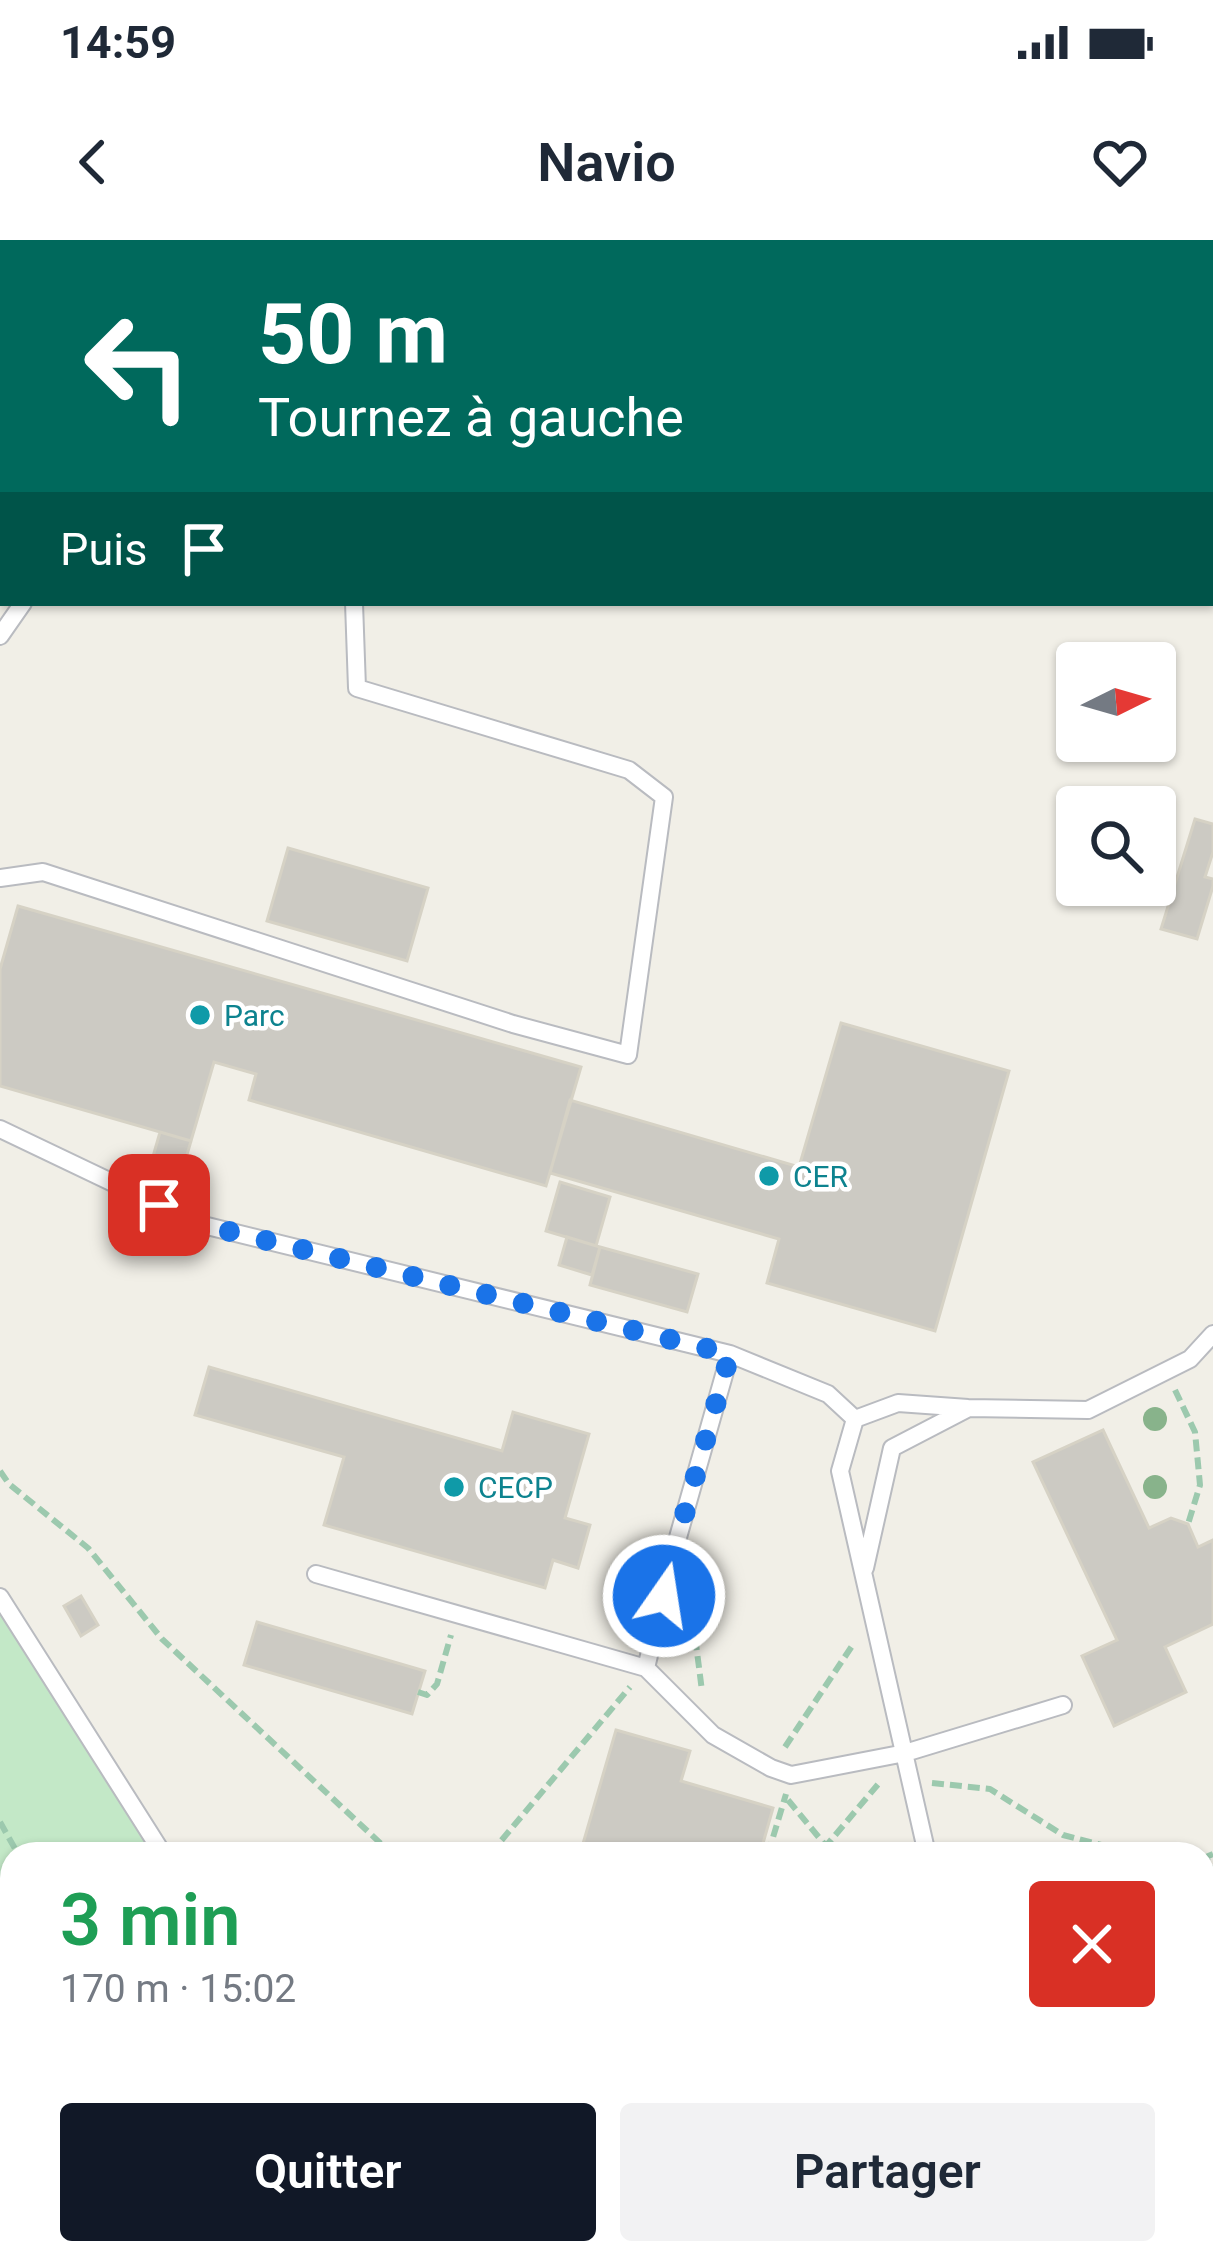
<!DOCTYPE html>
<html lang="fr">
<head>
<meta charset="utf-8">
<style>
  body { margin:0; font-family:Roboto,sans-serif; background:#f2f2f3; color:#1f2937; height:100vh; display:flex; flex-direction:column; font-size:45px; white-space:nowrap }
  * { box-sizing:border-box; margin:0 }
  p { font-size:39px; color:#747a83 }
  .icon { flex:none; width:66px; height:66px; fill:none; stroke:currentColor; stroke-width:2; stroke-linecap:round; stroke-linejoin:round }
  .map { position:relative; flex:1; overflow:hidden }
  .sheet { position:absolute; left:0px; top:1602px; width:1215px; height:423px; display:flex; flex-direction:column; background:#fff; border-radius:36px 36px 0 0; box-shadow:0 3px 9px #0004 }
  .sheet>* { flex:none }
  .hud { position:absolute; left:0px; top:0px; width:1215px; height:366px; box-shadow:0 3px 9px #0004; background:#00695c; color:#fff; overflow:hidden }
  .needle { width:78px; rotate:85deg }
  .fabs { position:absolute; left:1056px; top:402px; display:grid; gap:24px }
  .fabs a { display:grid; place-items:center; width:120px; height:120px; border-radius:12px; background:#fff; box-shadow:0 3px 9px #0004; font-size:60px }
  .pin { position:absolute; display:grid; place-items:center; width:102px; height:102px; color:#fff; margin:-51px; border-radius:24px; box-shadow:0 6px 18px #0006 }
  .me { position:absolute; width:132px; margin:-66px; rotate:13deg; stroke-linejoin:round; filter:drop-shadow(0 0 9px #0008) }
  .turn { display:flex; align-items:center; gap:42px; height:252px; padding:0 60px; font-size:54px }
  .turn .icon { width:156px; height:156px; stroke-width:2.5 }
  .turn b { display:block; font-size:84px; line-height:102px }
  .then { display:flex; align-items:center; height:114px; padding:0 60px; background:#0003; gap:24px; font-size:45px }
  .round { display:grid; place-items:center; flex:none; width:126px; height:126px; border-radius:12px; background:#f2f2f3 }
  .head { display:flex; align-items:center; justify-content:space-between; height:204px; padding:0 60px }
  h1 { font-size:72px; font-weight:600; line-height:90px; color:#1e9e55 }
  .cta { display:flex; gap:24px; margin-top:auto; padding:24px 60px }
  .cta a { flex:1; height:138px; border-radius:12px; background:#111827; color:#fff; font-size:48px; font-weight:600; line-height:138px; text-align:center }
  .cta a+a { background:#f2f2f3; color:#1f2937 }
  .status { display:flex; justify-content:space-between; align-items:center; height:84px; padding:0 60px; background:#fff; direction:ltr }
  .status svg { height:33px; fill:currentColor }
  header { display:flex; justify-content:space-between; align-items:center; height:156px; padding:0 60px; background:#fff; font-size:54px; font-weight:600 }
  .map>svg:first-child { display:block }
</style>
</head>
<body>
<div class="status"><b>14:59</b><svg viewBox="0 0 49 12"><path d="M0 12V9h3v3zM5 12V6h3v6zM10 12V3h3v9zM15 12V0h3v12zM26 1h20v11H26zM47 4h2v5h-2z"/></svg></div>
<header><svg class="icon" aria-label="back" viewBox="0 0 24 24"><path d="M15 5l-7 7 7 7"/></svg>Navio<svg class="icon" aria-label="heart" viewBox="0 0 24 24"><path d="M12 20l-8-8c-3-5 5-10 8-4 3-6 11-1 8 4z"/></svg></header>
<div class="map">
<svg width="1213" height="2024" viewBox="0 0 1213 2024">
  <rect width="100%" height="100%" fill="#f1efe7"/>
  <!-- green -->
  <path fill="#c3e8c7" d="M0,1350L161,1614H12V2013H82L94,2024H0Z"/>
  <!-- building -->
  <path fill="#cccac3" stroke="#d6d2c5" stroke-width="3" d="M1195,579L1213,584V612L1205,637L1213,639V646L1197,699L1161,689Z
    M288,608L428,648L407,721L267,681Z
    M18,666L581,827L546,946L249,860L256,834L214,822L191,901L0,846V729Z
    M841,783L1009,831L935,1091L767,1043L779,999L550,933L570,860L799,927Z
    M160,892L191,901L181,935L150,927Z
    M560,942L610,957L596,1006L546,991Z
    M567,997L600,1007L592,1035L559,1025Z
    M600,1007L698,1034L687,1072L590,1045Z
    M209,1127L502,1211L513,1172L589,1194L565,1278L590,1285L578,1328L553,1320L545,1348L324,1285L344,1217L195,1175Z
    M1103,1190L1149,1288L1171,1278L1188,1284L1198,1307L1213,1300V1384L1165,1407L1186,1452L1114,1486L1082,1416L1117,1400L1033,1222Z
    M81,1356L98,1385L81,1396L64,1366Z
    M257,1382L425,1431L412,1474L244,1425Z
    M616,1490L690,1511L681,1541L773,1568L760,1614H580Z
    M1213,1661V1722L1212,1719L1203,1723V1665Z
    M1213,1851V1920L1203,1924V1856Z
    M644,2013H694L699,2024H649Z
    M746,2013H847L852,2024H729L728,2021Z"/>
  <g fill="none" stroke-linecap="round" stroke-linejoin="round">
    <!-- service casing -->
    <g stroke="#b9bbc0" stroke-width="20">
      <path id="service" d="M350,0V3
        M0,396L23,363
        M0,638L43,632L513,784L628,815L664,557L629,530L357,448L354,363
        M0,889L199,984L730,1114L828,1154L855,1179
        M865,1328L892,1208L967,1169
        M316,1334L646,1428L673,1315L730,1114
        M0,1357L163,1614
        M646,1428L713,1495L771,1528L791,1535L905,1513L1063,1465
        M927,1614L840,1231L855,1179L898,1163L968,1168L1088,1170L1190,1119L1213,1094
        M416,2013L423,2024
        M1106,2013L1113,2024
        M941,2024L946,2013"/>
    </g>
    <!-- trunk casing -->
    <g stroke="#f7c400" stroke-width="60">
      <path id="trunk" d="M0,35L3,31"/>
    </g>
    <!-- path -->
    <path stroke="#9cc9ae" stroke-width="6" stroke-dasharray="12 6" stroke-linecap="butt" d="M421,0V3
      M1175,1150L1195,1192L1200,1245L1188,1284
      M0,1231L9,1244L88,1308L162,1399L392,1614
      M683,1384L696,1404L702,1451
      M418,1452L427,1455L437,1444L451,1395
      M785,1507L854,1403
      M932,1543L990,1549L1063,1595L1136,1614
      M788,1560L826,1606L838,1614
      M0,1582L18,1614
      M490,1614L630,1447
      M768,1614L786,1554
      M806,1614L826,1606L880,1542
      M1213,1614L1206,1617L1213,1633
      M0,1884L12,1825
      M0,1926L6,1963L12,1971
      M44,2013L52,2024"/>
    <!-- service -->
    <use href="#service" stroke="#fff" stroke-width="16"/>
    <!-- trunk -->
    <use href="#trunk" stroke="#fef49e" stroke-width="57"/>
  </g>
  <!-- trees -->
  <g fill="#88b38b">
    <circle cx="1155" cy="1179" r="12"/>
    <circle cx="1155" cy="1247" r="12"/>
  </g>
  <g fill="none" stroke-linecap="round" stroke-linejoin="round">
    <!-- route -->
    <path stroke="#1a73e8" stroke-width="21" stroke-dasharray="0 37.8" d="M159,965L199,984L730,1114L673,1315L664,1356"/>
  </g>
  <!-- markers -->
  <g fill="#0f9aa8" stroke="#fff" stroke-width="4.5">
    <circle cx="200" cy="775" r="12"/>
    <circle cx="769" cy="936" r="12"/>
    <circle cx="454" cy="1247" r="12"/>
  </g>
  <g text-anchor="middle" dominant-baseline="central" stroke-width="9" stroke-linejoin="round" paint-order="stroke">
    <!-- culture labels -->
    <g font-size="30" fill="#0d838f" stroke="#fff" text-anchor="start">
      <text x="224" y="775">Parc</text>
      <text x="793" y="936">CER</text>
      <text x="478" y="1247">CECP</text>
    </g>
  </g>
</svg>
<div class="fabs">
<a><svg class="needle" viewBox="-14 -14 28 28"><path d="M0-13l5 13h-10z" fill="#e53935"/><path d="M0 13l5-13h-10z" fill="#747a83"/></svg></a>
<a><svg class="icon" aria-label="search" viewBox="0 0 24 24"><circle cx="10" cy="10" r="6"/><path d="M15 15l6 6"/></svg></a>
</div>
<div class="pin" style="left:159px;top:965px;background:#d93025"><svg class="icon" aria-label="arrive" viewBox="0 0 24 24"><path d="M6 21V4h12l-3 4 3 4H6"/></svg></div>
<svg class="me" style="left:664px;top:1356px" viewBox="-20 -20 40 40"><circle r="17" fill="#1a73e8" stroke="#fff" stroke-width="3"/><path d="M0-11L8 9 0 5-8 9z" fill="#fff"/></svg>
<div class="hud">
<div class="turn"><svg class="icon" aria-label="left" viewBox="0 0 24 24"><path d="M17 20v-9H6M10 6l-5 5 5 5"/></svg><div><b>50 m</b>Tournez à gauche</div></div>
<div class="then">Puis<svg class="icon" aria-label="arrive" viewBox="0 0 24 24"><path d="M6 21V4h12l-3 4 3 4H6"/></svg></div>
</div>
<section class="sheet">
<div class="head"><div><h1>3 min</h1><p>170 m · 15:02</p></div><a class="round" style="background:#d93025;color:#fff"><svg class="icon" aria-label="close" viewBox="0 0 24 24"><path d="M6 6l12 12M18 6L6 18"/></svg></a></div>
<div class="cta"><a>Quitter</a><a>Partager</a></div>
</section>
</div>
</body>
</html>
